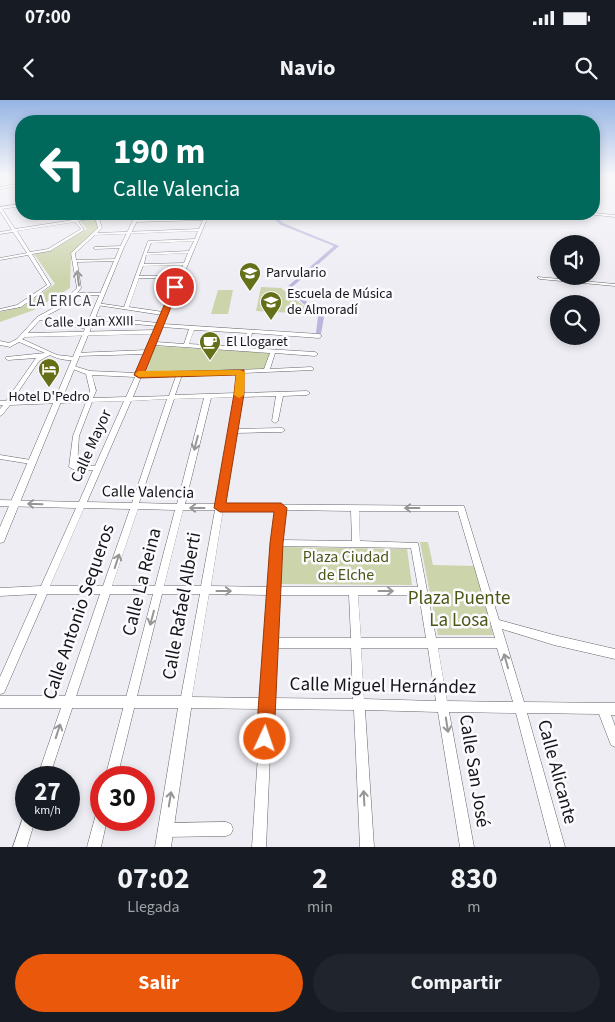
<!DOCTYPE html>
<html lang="es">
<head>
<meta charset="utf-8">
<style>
  body { margin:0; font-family:"Source Sans 3",sans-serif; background:#20242c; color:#f1f3f6; height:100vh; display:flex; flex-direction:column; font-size:19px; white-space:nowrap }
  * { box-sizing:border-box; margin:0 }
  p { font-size:16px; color:#9ea1a6 }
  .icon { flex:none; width:28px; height:28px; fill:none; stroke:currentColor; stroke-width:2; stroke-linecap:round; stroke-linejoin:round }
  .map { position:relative; height:747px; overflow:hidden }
  .side { display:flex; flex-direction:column; background:#171b24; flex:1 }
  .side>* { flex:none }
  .guide { position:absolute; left:15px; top:15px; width:585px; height:105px; border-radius:20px; box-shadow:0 2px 8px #0003; background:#00695c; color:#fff; overflow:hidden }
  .fabs { position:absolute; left:550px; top:135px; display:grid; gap:10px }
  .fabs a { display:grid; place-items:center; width:50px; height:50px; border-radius:50%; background:#171b24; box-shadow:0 2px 8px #0003; font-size:25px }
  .speed { position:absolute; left:15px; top:666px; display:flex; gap:10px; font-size:25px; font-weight:700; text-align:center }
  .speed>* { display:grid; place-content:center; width:65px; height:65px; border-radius:50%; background:#171b24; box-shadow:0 2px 8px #0003; line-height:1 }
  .speed small { font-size:12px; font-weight:400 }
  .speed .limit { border:8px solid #d22; background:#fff; color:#111 }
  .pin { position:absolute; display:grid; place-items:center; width:42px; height:42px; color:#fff; margin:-21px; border:2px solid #fff; border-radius:50%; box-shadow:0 1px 5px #0007 }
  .me { position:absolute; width:55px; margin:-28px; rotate:3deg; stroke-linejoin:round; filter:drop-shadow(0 0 4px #0008) }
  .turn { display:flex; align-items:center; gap:18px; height:105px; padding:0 15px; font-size:22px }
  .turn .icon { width:65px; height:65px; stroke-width:2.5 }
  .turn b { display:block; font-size:35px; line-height:42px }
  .eta { display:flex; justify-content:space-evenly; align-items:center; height:85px; text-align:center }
  .eta b { font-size:30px; font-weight:700; line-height:35px }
  .button { display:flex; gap:10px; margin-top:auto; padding:10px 15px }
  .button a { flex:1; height:58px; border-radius:30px; background:#ea580c; color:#fff; font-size:20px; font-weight:700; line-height:58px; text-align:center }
  .button a+a { background:#20242c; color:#f1f3f6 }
  .status { display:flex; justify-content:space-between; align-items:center; height:35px; padding:0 25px; background:#171b24; direction:ltr }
  .status svg { height:14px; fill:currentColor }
  header { display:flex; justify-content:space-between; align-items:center; height:65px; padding:0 15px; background:#171b24; font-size:22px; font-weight:700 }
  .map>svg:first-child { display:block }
</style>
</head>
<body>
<div class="status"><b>07:00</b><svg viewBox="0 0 49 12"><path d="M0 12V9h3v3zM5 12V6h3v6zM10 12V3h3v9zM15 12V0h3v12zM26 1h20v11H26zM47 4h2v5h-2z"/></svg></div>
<header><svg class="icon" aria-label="back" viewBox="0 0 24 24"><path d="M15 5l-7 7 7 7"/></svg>Navio<svg class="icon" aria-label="search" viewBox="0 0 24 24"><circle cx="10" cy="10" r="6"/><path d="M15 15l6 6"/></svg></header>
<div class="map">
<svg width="615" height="747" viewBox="0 0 615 747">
  <rect width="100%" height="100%" fill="#eeedf4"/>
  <!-- green -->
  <path fill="#ccd4ac" d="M95,119L98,128L94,134L71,154L70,188L34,210L0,222V212L22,207L55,184L34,154L53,150L87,129L80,121Z
    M261,187L281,188L314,214L256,211Z
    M218,190H233L228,214H211Z
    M155,246L270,253L264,269L146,273Z
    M420,442H428L433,465L476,466L493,535H438Z
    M283,447L407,449L412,485L281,484Z"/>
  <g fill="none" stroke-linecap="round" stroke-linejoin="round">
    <!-- canal -->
    <path fill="#bab5dd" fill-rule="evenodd" d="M268,114H272L283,123L339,146L291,188L324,217L321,234L316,233L318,217L286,188L334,146L281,125Z"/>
    <!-- minor casing -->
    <g stroke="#66666c" stroke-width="1">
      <path id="minor" d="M6,75H12L21,78V80Z
        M21,84V86L0,89V87Z
        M21,104V106L2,109L15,129L73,120L68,114H72L77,119L95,116L94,114H98V116L131,114L133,115L99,118L102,128L97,133L199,129L203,120L134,122L132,121L134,120L204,118L205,114H209L163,224L319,234L322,236L319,238L252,233L248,248L315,252L318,254L315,256L275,253L270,269L311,267L313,268V270L243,273L242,293L307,291L310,293L307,295L283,296L278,321L275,323L272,321L276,296L242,297L236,329L282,328L285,330L282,332L236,333L224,404L464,406L499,520L554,535L615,549V559L554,545L502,529L524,602L615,603V615H611L615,626V647L611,645L599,614L527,613L565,747H551L516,613L449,612L474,747H460L438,612L365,610L374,747H360L354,610L272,609L266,747H252L261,609L186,608L182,606L180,602L200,494H162L117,678H105L153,494H110L49,678H37L100,494H47L4,593L0,594V577L37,494L0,496V488L41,486L76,408L0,406V400L79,402L93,370H75L69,367L73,336L86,302L10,305L2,315L0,316V309L3,305H0V301H6L36,258L8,260L6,259V257L45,253L19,242L10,247L0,245V241L9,243L17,239L37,217L59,205L77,188L71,153L98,128L95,118L78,121L84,130L50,151L32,154L51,185L21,207L0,211V209L17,205L47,185L28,155L0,160V158L27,153L13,132L0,134V132L12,130L0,111V107ZM75,122L81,129L48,149L30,152L17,131ZM198,131L195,139L148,141L124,207L97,203L95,204L97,205L162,215L158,223L91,216L88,218L91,220L157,226L155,230L28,233L40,220L87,229L90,227L87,225L44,217L63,207L74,195H101L103,194L101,193H77L81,188L77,162L117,161L119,160L117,159L76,160L75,153L95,135ZM194,141L189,151L147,153L151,143ZM188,153L184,163L144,164L146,155ZM183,165L179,175L139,176L143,166ZM178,177L172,191H165L170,178ZM139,178H165L160,192L162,193H171L163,212L129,207ZM162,227L189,229L184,244L156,242ZM194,230L247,233L243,247L189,244ZM154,234L150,242L148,243L149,244L147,250L75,253L74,254L77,256L145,254L137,273L90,271L74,266H70V268L86,274L90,291L87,298L12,301L39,261L50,255C57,259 71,262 78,259L75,257L57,255L22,239L25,237ZM154,245L270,253L264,269L143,273ZM237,273L236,293L175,295L182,275ZM92,275L135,277L126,297L93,298L96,291ZM176,276L169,296L133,297L141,277ZM235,297L230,329L228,331L229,333L216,404H185L211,298ZM204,298L177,404L139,403L174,299ZM167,299L132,403L87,402L131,301ZM124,301L95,366H77L79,336L92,302ZM84,408L130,409L103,486H50ZM138,409L175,410L155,486H112ZM183,410H215L201,486H164ZM223,410H277L272,443L269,487L211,486ZM285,410L351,411L352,441L281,440ZM359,411H458L495,538H436L418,443L360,441ZM280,446L411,448L418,487H278ZM209,494L268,495L262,598L192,597ZM278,495H349L351,538H276ZM358,495H419L426,538H361ZM275,548H351L353,599L273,598ZM361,548H428L436,601L364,599ZM438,548H497L513,602L447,601Z
        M594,113L615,115V117L586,114Z
        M122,146H123V148L95,149L93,148L95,147Z
        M538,177L615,184V186L540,179L538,178Z
        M0,355L31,360L35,362L31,364L0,359Z
        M101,713V720H107L101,747H87L96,714Z
        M24,715H26V720H35L27,747H13Z
        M226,722L231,724L233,729L231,734L226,736L165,737L160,735L158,730L160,725L165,723Z"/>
    </g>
    <!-- major casing -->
    <g stroke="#66666c" stroke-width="1">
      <path id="major" d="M140,114L143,115L138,119L124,147L5,439L4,442L0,443V427L120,147L134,118Z
        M0,596H186L191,597L192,602L171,747H155L178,608H0Z"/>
    </g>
    <!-- minor -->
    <use href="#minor" fill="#fff" fill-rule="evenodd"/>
    <!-- major -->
    <use href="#major" fill="#fff" fill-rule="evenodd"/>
  </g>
  <!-- one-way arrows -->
  <defs><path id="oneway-shaft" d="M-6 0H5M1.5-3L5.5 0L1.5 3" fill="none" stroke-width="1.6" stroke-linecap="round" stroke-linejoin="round" transform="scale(1.25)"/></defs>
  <g stroke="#969697">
    <use href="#oneway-shaft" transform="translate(78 178) rotate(-97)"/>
    <use href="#oneway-shaft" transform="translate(196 343) rotate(104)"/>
    <use href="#oneway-shaft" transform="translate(35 404) rotate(-178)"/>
    <use href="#oneway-shaft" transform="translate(197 408) rotate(-180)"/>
    <use href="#oneway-shaft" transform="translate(412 408) rotate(-180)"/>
    <use href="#oneway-shaft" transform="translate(117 461) rotate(-72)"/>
    <use href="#oneway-shaft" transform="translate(224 491)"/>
    <use href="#oneway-shaft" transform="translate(386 491)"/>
    <use href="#oneway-shaft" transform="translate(152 518) rotate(105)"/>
    <use href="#oneway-shaft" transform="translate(506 561) rotate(-106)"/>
    <use href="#oneway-shaft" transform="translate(447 625) rotate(81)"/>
    <use href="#oneway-shaft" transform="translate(58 631) rotate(-72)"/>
    <use href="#oneway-shaft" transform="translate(364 698) rotate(-93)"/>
    <use href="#oneway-shaft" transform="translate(170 699) rotate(-81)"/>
  </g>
  <!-- sky -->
  <linearGradient id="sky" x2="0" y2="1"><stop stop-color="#95b4e4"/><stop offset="0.42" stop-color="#f7f7fa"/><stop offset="1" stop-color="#f7f7fa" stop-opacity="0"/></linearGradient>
  <rect width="615" height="180" fill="url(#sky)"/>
  <!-- route -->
  <path fill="#ea580c" stroke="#983908" d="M175,185L179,187L145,272L244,270V294L226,403H281L287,408L283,443L274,639L272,645L265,648L259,645L256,639L270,443L274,412H220L214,408L234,294L236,275L139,278L134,275L172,187Z"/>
  <!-- slow -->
  <path fill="#f59e0b" d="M240,270L245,272L244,295L239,298L234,295L236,275L139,277L135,274L139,271Z"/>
  <!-- icons -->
  <defs>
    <g id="school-pin" transform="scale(1.125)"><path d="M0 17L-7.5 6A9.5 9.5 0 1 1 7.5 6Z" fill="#646f17" stroke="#fbfbff"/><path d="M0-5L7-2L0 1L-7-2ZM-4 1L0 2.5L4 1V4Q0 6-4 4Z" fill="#fff"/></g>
    <g id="university-pin" transform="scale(1.125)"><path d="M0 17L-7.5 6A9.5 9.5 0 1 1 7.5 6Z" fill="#646f17" stroke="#fbfbff"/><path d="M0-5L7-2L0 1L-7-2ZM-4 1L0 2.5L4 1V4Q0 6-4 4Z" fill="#fff"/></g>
    <g id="cafe-pin" transform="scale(1.125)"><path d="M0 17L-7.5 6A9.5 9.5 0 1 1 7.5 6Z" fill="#646f17" stroke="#fbfbff"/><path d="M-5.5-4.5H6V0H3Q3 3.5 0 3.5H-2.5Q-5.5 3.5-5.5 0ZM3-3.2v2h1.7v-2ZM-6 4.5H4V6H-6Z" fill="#fff"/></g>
    <g id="hotel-pin" transform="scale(1.125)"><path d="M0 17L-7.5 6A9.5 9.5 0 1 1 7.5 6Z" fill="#646f17" stroke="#fbfbff"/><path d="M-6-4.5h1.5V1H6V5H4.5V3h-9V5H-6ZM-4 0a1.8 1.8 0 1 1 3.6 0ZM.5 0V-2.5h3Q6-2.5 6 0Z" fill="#fff"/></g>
  </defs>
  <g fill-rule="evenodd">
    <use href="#school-pin" x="250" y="173"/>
    <use href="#university-pin" x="271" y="202"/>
    <use href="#cafe-pin" x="210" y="242"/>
    <use href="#hotel-pin" x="49" y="269"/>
  </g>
  <g text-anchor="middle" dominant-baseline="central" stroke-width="5" stroke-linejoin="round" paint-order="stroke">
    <!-- far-poi labels -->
    <g font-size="14" fill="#151517" stroke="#fbfbff" text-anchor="start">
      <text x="266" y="173">Parvulario</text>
      <text x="287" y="194">Escuela de Música<tspan x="287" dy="16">de Almoradí</tspan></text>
      <text x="226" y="242">El Llogaret</text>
      <text x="49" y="297" text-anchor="middle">Hotel D'Pedro</text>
    </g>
    <!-- far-street labels -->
    <g font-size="14" fill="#151517" stroke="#fbfbff">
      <text transform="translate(89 222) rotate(-1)">Calle Juan XXIII</text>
    </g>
    <!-- far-neighbourhood labels -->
    <g font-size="15" letter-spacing="1" fill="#3f3f44" stroke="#fbfbff">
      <text x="60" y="201">LA ERICA</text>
    </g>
    <!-- street labels -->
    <g font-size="16" fill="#151517" stroke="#fbfbff">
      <text transform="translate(91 346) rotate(-66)">Calle Mayor</text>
      <text transform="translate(148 392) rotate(1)">Calle Valencia</text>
    </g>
    <!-- park labels -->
    <g font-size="16" fill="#4e5615" stroke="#fbfbff">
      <text x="346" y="457">Plaza Ciudad<tspan x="346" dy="18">de Elche</tspan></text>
    </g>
    <!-- near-street labels -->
    <g font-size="19" fill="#151517" stroke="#fbfbff">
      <text transform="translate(142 482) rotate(-76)">Calle La Reina</text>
      <text transform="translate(182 506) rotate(-80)">Calle Rafael Alberti</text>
      <text transform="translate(79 512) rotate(-71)">Calle Antonio Sequeros</text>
      <text transform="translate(383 586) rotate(1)">Calle Miguel Hernández</text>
      <text transform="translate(474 671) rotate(81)">Calle San José</text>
      <text transform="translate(557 672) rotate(75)">Calle Alicante</text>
    </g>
    <!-- near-park labels -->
    <g font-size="19" fill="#4e5615" stroke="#fbfbff">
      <text x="459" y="498">Plaza Puente<tspan x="459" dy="22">La Losa</tspan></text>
    </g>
  </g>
</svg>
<div class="fabs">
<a><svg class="icon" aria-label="sound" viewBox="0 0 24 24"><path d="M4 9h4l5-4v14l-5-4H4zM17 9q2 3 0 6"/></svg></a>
<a><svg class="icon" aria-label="search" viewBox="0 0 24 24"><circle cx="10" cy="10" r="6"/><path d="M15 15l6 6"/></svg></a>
</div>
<div class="speed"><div>27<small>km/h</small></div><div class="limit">30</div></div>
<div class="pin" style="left:175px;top:187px;background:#d93025"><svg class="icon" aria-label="arrive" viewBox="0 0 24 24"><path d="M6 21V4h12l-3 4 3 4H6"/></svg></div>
<svg class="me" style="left:265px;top:639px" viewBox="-20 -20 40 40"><circle r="17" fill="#ea580c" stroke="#fff" stroke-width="3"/><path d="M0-11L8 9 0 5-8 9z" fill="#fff"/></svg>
<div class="guide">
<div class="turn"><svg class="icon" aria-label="left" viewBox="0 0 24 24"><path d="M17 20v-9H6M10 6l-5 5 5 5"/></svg><div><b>190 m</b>Calle Valencia</div></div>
</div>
</div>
<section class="side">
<div class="eta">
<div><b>07:02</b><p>Llegada</p></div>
<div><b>2</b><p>min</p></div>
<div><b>830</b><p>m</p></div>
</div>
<div class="button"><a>Salir</a><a>Compartir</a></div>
</section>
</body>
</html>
